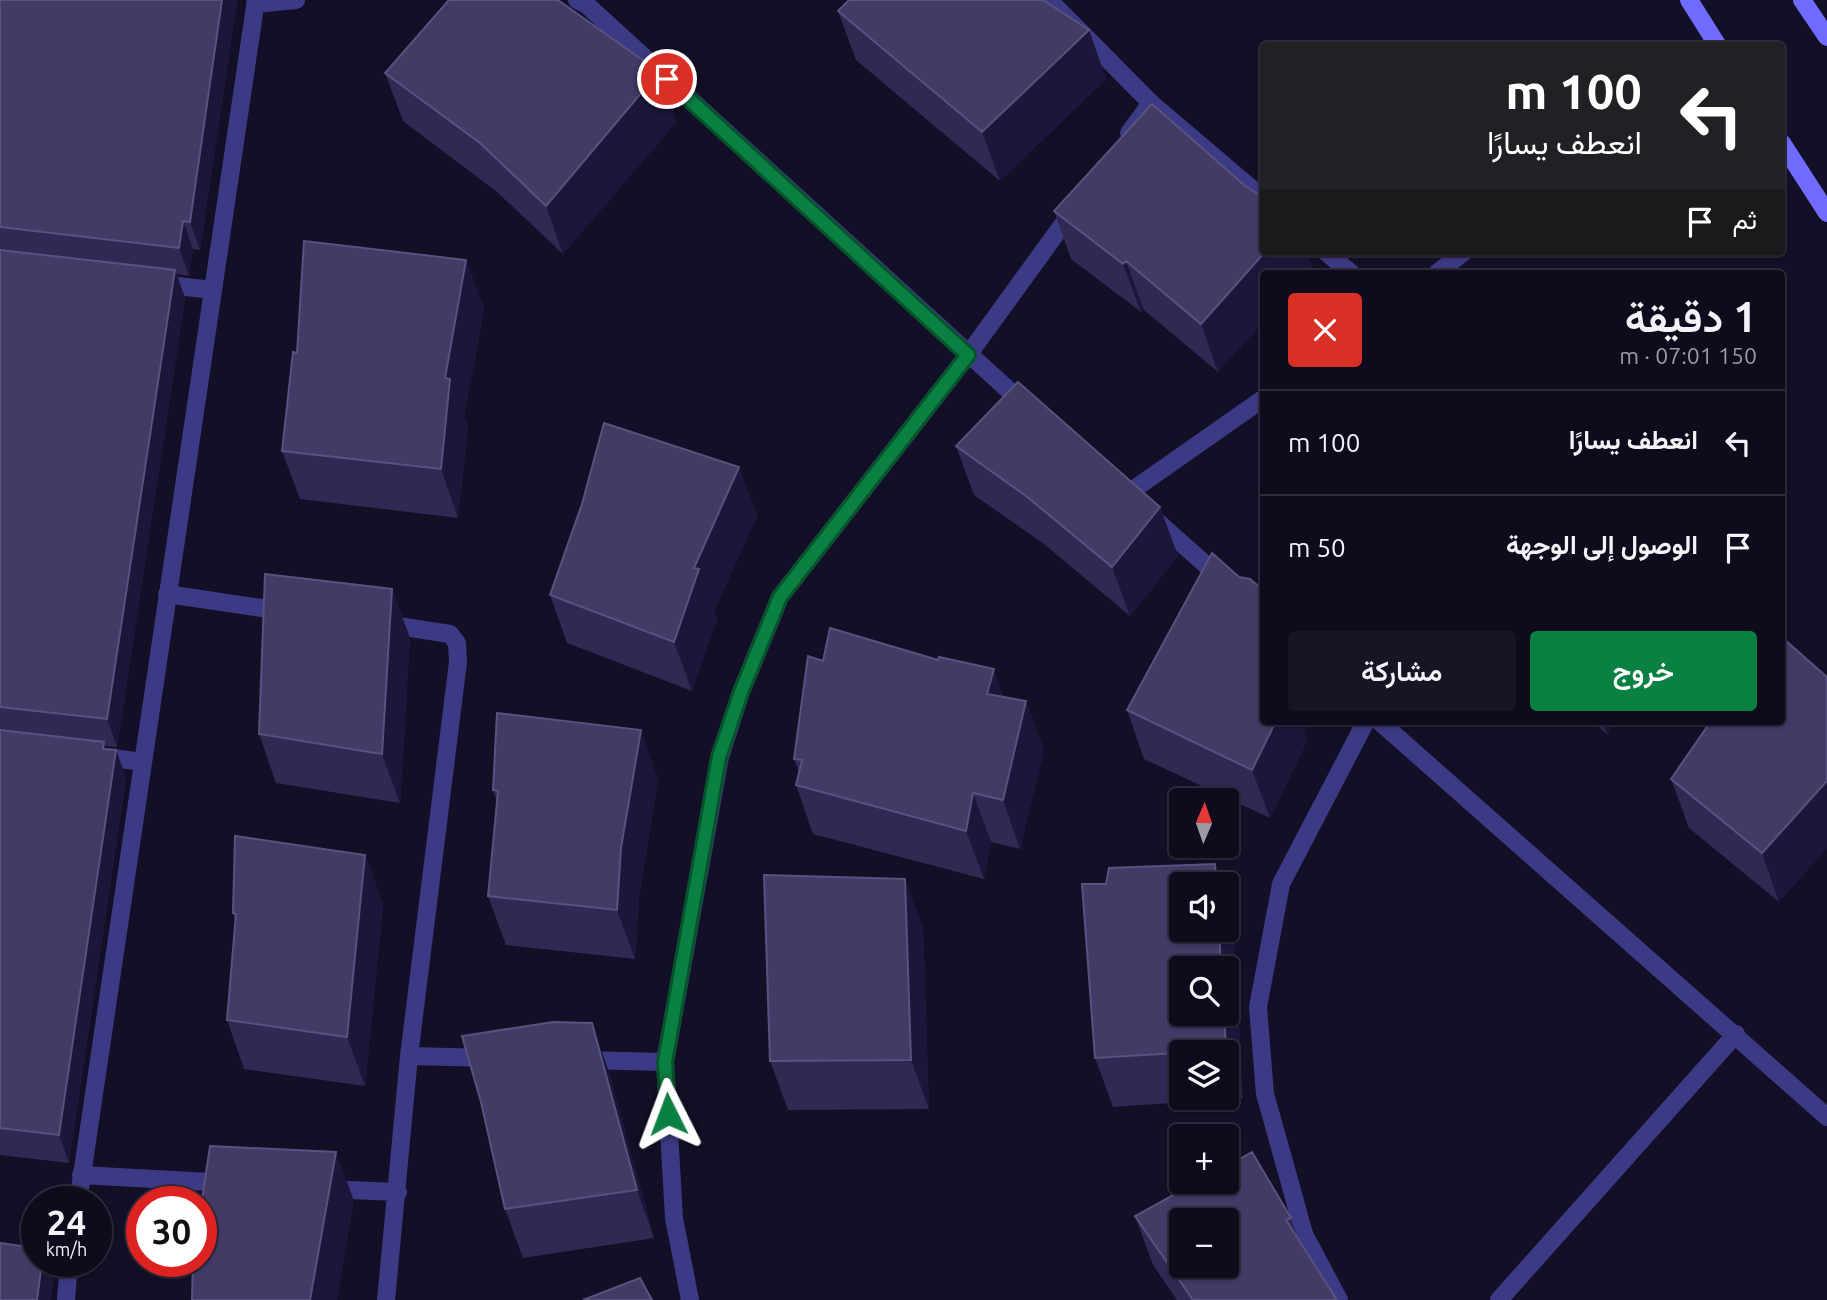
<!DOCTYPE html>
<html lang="ar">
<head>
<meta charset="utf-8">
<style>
  body { margin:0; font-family:Ubuntu,Vazirmatn,sans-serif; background:#171425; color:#f1f3f6; direction:rtl; height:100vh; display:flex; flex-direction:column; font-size:26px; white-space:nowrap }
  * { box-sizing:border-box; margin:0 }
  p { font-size:23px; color:#9b9ba3 }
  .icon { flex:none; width:38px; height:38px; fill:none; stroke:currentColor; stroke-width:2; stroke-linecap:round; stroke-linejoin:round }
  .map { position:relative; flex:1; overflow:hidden; direction:ltr }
  .panel { position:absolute; left:1260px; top:270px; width:525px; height:455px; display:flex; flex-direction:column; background:#0e0b1c; border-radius:7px; box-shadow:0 2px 5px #0004,0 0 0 2px #2e2b3b; direction:rtl }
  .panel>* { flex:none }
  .banner { position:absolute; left:1260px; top:42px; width:525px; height:214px; border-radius:7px; box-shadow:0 2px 5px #0004,0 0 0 2px #2e2b3b; direction:rtl; background:#202124; color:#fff; overflow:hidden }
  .needle { width:46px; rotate:2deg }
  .buttons { position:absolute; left:1169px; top:788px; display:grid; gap:14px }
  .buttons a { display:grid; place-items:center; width:70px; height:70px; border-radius:7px; background:#0e0b1c; box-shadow:0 2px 5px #0004,0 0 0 2px #2e2b3b; font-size:35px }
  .speed { position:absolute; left:21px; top:1186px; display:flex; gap:14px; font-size:35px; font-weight:700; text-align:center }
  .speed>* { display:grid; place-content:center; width:91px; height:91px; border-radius:50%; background:#0e0b1c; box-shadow:0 2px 5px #0004,0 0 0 2px #2e2b3b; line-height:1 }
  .speed small { font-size:18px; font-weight:400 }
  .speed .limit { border:10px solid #d22; background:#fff; color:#111 }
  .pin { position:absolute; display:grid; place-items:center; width:60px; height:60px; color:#fff; margin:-30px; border:4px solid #fff; border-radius:50%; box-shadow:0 2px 7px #0007 }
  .me { position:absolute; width:77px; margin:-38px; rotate:357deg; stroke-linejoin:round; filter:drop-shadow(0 0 5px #0008) }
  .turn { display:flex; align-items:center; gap:24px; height:147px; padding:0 28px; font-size:32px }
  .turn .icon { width:91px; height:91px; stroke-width:2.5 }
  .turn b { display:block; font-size:49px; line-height:60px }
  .then { display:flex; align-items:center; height:66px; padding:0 28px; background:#0003; gap:14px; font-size:26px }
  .round { display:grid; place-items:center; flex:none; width:74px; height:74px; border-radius:7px; background:#171425 }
  .summary { display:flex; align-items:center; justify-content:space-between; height:119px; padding:0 28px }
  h1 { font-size:42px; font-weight:600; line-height:52px }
  .button { display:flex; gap:14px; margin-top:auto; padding:14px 28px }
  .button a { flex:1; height:80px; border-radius:7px; background:#0b8043; color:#fff; font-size:28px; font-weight:600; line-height:80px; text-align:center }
  .button a+a { background:#171425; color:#f1f3f6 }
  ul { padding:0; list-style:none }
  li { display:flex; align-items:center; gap:21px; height:105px; padding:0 28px; border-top:2px solid #2e2b3b }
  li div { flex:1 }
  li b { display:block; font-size:26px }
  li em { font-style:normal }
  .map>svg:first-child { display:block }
</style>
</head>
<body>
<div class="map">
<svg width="1827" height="1300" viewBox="0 0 1827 1300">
  <rect width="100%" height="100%" fill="#130f26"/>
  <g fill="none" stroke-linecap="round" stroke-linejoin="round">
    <!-- street -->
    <path stroke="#3d3a85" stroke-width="18" d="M577,0L587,5L1026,406
      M1049,0L1151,103L1264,199
      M255,4L296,0
      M1129,133L1151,103
      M1326,252L1351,273
      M1437,273L1464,252
      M160,284L212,290
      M1127,494L1264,398
      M1152,517L1223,580
      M167,594L288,612
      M385,624L450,634L457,643L458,662L409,1056L386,1300
      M1379,721L1827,1117
      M97,756L143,762
      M409,1056L490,1058
      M581,1060L665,1062
      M81,1175L228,1183
      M326,1189L398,1192
      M78,1202L256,0
      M44,1262L68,1266
      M66,1300L69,1262
      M690,1300L674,1218L665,1062L720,757L741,692L780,597L968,355L1074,209
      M1339,1300L1304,1234L1288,1176L1265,1094L1258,1007L1281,884L1366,721
      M1499,1300L1736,1034"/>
    <!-- secondary -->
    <path stroke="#6f6bff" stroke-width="18" d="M1689,0L1718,46
      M1802,0L1827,37
      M1782,143L1827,213"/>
  </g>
  <!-- wall -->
  <path fill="#312854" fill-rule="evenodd" d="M0,0H237L200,250L193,249L189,276L177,274L185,298L117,747L105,746L106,749L116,750L126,778L69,1163L0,1155Z
    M838,11L1089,30L1106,79L1000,181L856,60Z
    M385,73L677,121L563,254L497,192L403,121Z
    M1054,211L1264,252H1307L1312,268L1308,273H1264L1218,372L1144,310L1141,312L1071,259Z
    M466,260L484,309L464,417L468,427L458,518L300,499L282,451L297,353Z
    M956,446L1160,507L1178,556L1130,616L1044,544L974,495Z
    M739,467L757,516L714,611L717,618L692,691L567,643L550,595Z
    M392,589L410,638L400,803L276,783L259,734Z
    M823,661L1026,701L1044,750L1020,849L991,842L984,879L813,834L796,785L799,772L794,759Z
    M1127,710L1304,732L1307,741L1270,818L1144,759Z
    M1591,721H1617L1607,734Z
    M1782,721L1779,902L1689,828L1671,779Z
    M658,779L639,897L635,959L506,945L488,896L497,802L493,790Z
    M365,855L383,904L365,1086L244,1069L227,1020L235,920L233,913Z
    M1227,896L1233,912L1243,1098L1113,1107L1095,1058L1227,929ZM1181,1052H1227V1097H1181Z
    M923,927L929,1109L788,1110L770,1061Z
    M609,1072L654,1238L523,1258L505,1209Z
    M1135,1216L1291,1218L1298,1239L1337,1300H1177L1153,1265Z"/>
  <!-- shaded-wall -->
  <path fill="#1d163a" d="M222,0H237L200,250L190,222Z
    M1089,30L1106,79L1000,181L982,132Z
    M659,72L677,121L563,254L546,206Z
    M183,221L193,249L189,276L179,248Z
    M1265,252H1307L1312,268L1308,273H1264V322L1218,372L1201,324Z
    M466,260L484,309L464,417L468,427L458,518L441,469L445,378Z
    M1126,261L1144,310L1141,312L1123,264Z
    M175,270L185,298L117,747L107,719Z
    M739,467L757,516L714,611L717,618L692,691L674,642L694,568Z
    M1160,507L1178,556L1130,616L1112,567Z
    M392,589L410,638L400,803L382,754Z
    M994,669L1011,718L987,694Z
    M1026,701L1044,750L1020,849L1003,800Z
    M1276,721H1312L1304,732L1307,741L1270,818L1252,770Z
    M1602,721H1617L1607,734Z
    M641,730L658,779L639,897L635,959L617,910L621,848Z
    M104,742L113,769L116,750L126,778L69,1163L59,1135Z
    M1827,781V849L1779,902L1762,853Z
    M973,793L991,842L984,879L966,831Z
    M365,855L383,904L365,1086L347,1037Z
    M1215,864L1222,884H1216Z
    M905,879L923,927L929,1109L911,1060Z
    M1227,896L1233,912L1243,1098L1226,1050L1224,1013H1227V968H1221L1219,929H1227Z
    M592,1023L609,1072L654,1238L637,1190Z
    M336,1152L354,1201L337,1300H310Z
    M42,1262H48L54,1277L51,1300H37Z"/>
  <!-- building -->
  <path fill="#433a66" stroke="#5a527e" stroke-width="2" fill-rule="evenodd" d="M0,0H222L190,222L183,221L179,248L0,227Z
    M449,0H558L659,72L546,206L480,143L385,73Z
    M849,0H1043L1089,30L982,132L838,11Z
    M1152,104L1244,185L1264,198V252H1265L1201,324L1126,261L1123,264L1054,211Z
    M304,241L466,260L445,378L450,379L441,469L282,451L293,352L297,353Z
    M0,250L175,270L107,719L0,707Z
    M1018,382L1160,507L1112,567L1026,496L956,446Z
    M604,423L739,467L694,568L699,569L674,642L550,595L582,504Z
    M1212,553L1239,577L1250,579L1264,591V721H1276L1252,770L1127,710Z
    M265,574L392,589L382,754L259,734Z
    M830,628L938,660L939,657L994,669L987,694L1026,701L1003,800L973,793L966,831L796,785L802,760L794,759L808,656L823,661Z
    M1785,640L1827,677V781L1762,853L1671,779L1711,721H1782V644Z
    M497,713L641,730L621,848L617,910L488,896L498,791L493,790Z
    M0,730L104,742L103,749L116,750L59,1135L0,1128Z
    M235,836L365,855L347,1037L227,1020L236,914L233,913Z
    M1215,864L1216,884H1181V929H1219L1221,968H1181V1013H1224L1226,1050L1095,1058L1082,884H1106L1109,868Z
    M764,875L905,879L911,1060L770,1061Z
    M553,1022L592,1023L637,1190L505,1209L481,1102L462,1036Z
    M210,1146L336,1152L310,1300H192L193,1262H201V1206Z
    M1252,1152L1291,1218L1286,1220L1337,1300H1193L1135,1216L1199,1181H1227V1166ZM1181,1220H1227V1265H1181Z
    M0,1243L37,1248V1262H42L37,1300H0Z
    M640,1278L652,1300H583Z"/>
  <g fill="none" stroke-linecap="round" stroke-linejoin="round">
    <!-- route casing -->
    <g stroke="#07532c" stroke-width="18">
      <path id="route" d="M667,79L968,355L780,597L741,692L719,757L665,1062L668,1114"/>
    </g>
    <!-- route -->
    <use href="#route" stroke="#0b8043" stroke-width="12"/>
  </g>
</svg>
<div class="buttons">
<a><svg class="needle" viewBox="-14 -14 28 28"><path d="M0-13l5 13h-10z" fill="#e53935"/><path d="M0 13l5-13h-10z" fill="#9b9ba3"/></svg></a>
<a><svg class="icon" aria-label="sound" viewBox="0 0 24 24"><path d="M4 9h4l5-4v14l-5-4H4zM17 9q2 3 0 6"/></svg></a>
<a><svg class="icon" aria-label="search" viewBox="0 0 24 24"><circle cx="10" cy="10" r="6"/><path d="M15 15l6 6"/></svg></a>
<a><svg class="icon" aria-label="layers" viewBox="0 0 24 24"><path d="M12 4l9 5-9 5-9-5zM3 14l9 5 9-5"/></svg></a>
<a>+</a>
<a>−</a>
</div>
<div class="speed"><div>24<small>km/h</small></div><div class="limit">30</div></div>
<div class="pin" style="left:667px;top:79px;background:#d93025"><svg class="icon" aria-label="arrive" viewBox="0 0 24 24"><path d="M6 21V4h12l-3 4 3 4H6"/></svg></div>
<svg class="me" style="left:668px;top:1114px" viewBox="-20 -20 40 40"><path d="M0-17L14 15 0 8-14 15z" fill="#0b8043" stroke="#fff" stroke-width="4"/></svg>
<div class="banner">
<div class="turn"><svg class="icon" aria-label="left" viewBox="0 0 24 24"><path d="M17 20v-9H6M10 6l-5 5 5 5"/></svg><div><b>100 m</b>انعطف يسارًا</div></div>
<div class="then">ثم<svg class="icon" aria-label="arrive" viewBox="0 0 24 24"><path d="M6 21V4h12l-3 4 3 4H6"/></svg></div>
</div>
<section class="panel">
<div class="summary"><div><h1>1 دقيقة</h1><p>150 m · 07:01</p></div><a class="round" style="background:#d93025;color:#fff"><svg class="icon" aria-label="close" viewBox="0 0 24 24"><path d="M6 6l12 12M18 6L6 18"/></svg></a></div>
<ul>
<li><svg class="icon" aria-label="left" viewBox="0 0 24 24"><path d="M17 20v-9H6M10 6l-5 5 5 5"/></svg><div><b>انعطف يسارًا</b></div><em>100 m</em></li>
<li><svg class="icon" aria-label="arrive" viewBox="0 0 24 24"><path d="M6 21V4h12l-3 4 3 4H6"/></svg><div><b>الوصول إلى الوجهة</b></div><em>50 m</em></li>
</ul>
<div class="button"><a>خروج</a><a>مشاركة</a></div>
</section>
</div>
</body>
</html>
